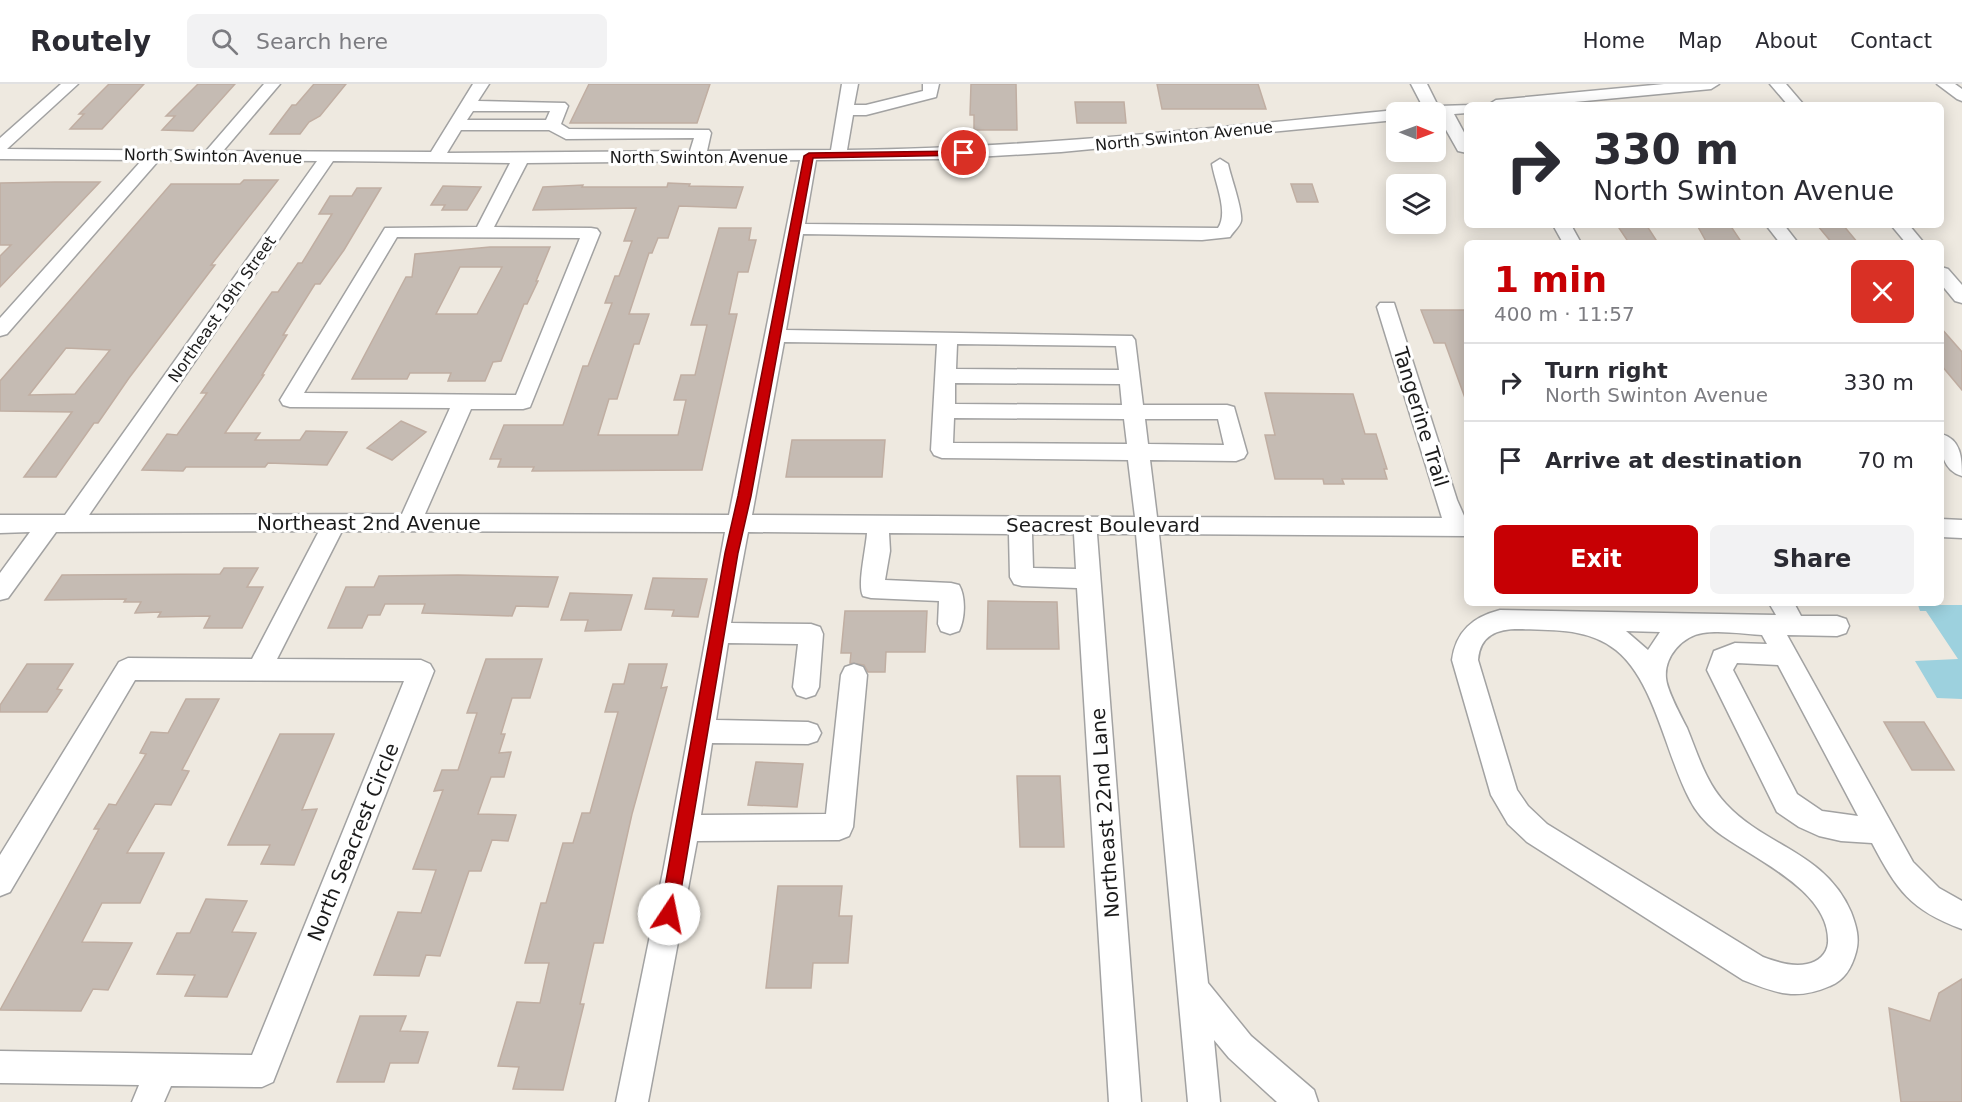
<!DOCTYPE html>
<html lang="en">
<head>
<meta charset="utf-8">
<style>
  body { margin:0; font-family:"DejaVu Sans",sans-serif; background:#f2f2f3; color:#2b2b33; height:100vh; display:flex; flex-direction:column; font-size:22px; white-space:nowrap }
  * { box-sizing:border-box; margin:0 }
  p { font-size:20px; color:#7c7c81 }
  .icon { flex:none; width:33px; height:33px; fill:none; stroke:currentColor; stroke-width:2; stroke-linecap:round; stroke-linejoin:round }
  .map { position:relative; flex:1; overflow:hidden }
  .sheet { position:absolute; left:1464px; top:156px; width:480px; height:366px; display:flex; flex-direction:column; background:#fff; border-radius:9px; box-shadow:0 3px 15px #0003 }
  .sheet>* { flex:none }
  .hud { position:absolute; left:1464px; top:18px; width:480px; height:126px; border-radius:9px; box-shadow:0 3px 15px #0003; background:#fff; color:#2b2b33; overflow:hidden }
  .needle { width:39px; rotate:91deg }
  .controls { position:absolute; left:1386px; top:18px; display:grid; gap:12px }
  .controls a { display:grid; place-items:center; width:60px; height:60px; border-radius:9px; background:#fff; box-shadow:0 3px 15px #0003; font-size:30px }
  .pin { position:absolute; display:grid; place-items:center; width:51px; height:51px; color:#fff; margin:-26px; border:3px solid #fff; border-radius:50%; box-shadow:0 2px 6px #0007 }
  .me { position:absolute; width:66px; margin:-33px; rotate:11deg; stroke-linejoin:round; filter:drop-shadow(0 0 4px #0008) }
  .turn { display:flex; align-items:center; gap:21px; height:126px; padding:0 30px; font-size:27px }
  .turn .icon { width:78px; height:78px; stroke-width:2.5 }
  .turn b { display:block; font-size:42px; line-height:51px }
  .round { display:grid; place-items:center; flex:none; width:63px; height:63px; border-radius:9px; background:#f2f2f3 }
  .summary { display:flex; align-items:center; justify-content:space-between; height:102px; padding:0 30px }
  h1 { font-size:36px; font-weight:700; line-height:45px; color:#c70004 }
  .action { display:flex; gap:12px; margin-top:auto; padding:12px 30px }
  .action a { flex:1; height:69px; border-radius:9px; background:#c70004; color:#fff; font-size:24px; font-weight:700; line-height:69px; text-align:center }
  .action a+a { background:#f2f2f3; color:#2b2b33 }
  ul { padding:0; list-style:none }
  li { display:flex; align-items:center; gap:18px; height:78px; padding:0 30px; border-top:2px solid #e1e1e2 }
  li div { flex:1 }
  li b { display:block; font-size:22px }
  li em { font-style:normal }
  header { display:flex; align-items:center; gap:36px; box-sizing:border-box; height:84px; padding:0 30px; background:#fff; border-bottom:2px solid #e1e1e2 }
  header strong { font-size:28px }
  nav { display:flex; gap:33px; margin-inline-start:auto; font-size:21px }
  .search { width:420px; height:54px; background:#f2f2f3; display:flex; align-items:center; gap:15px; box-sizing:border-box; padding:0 21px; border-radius:9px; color:#7c7c81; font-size:22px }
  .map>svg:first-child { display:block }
</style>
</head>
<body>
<header>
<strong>Routely</strong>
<div class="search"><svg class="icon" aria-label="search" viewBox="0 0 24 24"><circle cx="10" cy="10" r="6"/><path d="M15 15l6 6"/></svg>Search here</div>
<nav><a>Home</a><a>Map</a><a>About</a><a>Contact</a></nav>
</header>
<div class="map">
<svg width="1962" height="1018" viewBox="0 0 1962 1018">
  <rect width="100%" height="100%" fill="#eee9e0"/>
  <!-- water -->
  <path fill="#9dd1de" d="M1918,521H1962V615L1937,614L1915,577L1958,575L1926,527H1920Z"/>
  <!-- building -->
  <path fill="#c5bbb3" stroke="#c0aea2" stroke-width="1.5" fill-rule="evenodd" d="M109,0H144L102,45H70L84,30H79Z
    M198,0H235L193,47L162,46L175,32H166Z
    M314,0H346L320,32L309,38L300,50H270L292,21H296Z
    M589,0H710L697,39H570Z
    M971,0H1016L1017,46H974V31H970Z
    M1157,0H1258L1266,25H1162Z
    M1075,18H1124L1126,39H1077Z
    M244,96H278L211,181H215L129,294L98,339H94L56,393H24L72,328L0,327V297L171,100H240ZM66,264L110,266L75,310L29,311Z
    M55,98H100L0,203V172L11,161H0V99Z
    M668,99L690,100L689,102L743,103L736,124L679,122L668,154H658L652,169H649L629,230H649L639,260H634L617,315H609L598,351H678L686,316H674L681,291H695L707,241H691L719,144H751L749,156H756L748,188H738L729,230H737L702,386L532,387L534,383H498L501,375H490L504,341H563L583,282H588L612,219H605L615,192H619L632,157H624L636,124L533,126L543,103L583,101L582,103H667Z
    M1291,100H1312L1318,118H1297Z
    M443,102L481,103L467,126H442L445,121H431Z
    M357,104H381L344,166L320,200H315L283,251H287L262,291H264L225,349H260L255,356H300L306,347L347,348L327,381L268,379L265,383H186L183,387L142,386L167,350L177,351L207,309H201L272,208H278L298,179H302L332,130H319L330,112H352Z
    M1617,141L1647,142L1658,159H1629Z
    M1697,141H1730L1742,159H1707Z
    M1817,141H1843L1858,159H1832Z
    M490,163H550L536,197H538L527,220H524L501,277L493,278L485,297H448L451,289H410L407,295H352L406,193H412L415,170ZM460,183H502L477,230H436Z
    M1421,226H1467V314H1465L1445,259H1434Z
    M1941,244L1962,268V306L1941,281Z
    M1265,309L1353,310L1365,350H1376L1387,385H1384L1387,395H1342L1344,400H1324L1323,395H1275L1265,351H1275Z
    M401,337L426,348L392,376L367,364Z
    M792,356H885L882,393H786Z
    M224,484H258L247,503H263L242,544H204L210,532L158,533L161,528L135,529L141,518H124L126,515L45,516L62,491L220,490Z
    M458,491L558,493L548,523L516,522L512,532L422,529L425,520H385L380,531H368L362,544H328L346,503H374L379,492Z
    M653,494L707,495L698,533L672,532L674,526L645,525Z
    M570,509L632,511L621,546L585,547L588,536H561Z
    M988,517L1057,518L1059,565H987Z
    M845,527H927L925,568H886L885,588H868L864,581L850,579L851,569H841Z
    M486,575H542L530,614H512L501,650H505L499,669L511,668L504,693H491L478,730L516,731L508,757L492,756L481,787H469L440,872L426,871L419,892L374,891L398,828L421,829L436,786L413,785L443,706L434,707L442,686H458L477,629H467Z
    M27,580H73L57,605L62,606L47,628H0V621Z
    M629,580H667L661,604L667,603L632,730L603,859H594L580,920H584L563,1006L513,1005L519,983L498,982L517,918L540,919L549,879H525L541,819H546L563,759H573L582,729H590L618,628H605L613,600H624Z
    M186,615H219L182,686L189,687L171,721L155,720L127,769H164L140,819H102L82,858L132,859L108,906L93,905L81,927L0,926L99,745H94L109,720L116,721L146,670L140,669L151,648L168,649Z
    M1884,638H1924L1954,686H1912Z
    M280,650H334L302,726L317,725L294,781L261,780L270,761H228Z
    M756,678L803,680L797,723L748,721Z
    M1017,692H1060L1064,763H1020Z
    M778,802H842L839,832H852L848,879H813L811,904H766Z
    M206,815L247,817L232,848L256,849L227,913L185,912L195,891L157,890L177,849H190Z
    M1962,895V1018H1901L1889,924L1930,937L1939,909Z
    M360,932H406L400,947L428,948L418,979H390L384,998H337Z"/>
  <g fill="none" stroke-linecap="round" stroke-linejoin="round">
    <!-- minor casing -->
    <g stroke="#a2a2a2" stroke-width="3">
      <path id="minor" d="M61,0H78L7,65L206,67L264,0H280L223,67L431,68L473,0H489L478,17L565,19L568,22L561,40L569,45L709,46L711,49L707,67L831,66L842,0H858L854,21H866L923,7V0H939L936,13L866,31H853L847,66C1031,64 1213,44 1396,26L1402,28H1396V36L1061,68L942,75L816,76L805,140L1218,144C1229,128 1215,99 1212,80L1220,75L1228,80C1231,94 1243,126 1241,137C1240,142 1233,148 1230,153L1202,156L803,150L786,246L1132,252L1135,256L1143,321H1227L1234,323L1247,369L1244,374L1236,377L1150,376L1157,433L1442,434L1377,223L1380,219H1394L1457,416L1465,434H1467V452L1159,450L1208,899L1251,952L1314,1006L1318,1018H1277L1229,974L1214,956L1220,1018H1188L1136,450H1097L1141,1018H1109L1077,504L1022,502L1014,500L1010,493L1009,450L889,449L890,467L885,496L951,499L959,501C966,513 965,535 959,547L950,550L941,547L938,540L939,517L871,514L863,512C857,501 866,465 867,449L748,448L731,539L811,540L820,543L823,550L819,603L815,611L806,614L797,611L793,603L798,560L728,559L716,636L808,638L817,641L821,649L817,657L808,660L712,659L701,731L826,730L841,591L845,583L854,580L863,583L867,591L853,743L849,752L839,756L697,757L648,1018H616L664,783L725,448L342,447L277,575L421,576L430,580L434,587L273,998L262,1003L171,1002L164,1018H132L139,1001L0,999V967L252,971L404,597L135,596L10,808L0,812V771L119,578L128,574L252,575L319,447L56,448L8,514L0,516V489L30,448L0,449V431H65L317,77L159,76L7,250L0,252V234L142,76L0,75V54ZM473,27H550L546,36H467ZM461,46H549L566,55L694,54L690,67L447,69ZM800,76L729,431L425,430L471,325H523L530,323L600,149L597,145L591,144L494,143L527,79ZM333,77L510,79L477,143L385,144L280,316L283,321L290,323L450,324L402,430L89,431ZM397,153L580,154L516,311L304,309ZM784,258L937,260L931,366L934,371L942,374L1128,376L1135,433L752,431ZM957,260L1116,262L1119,286L956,285ZM955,299L1120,300L1122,321L955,320ZM954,334L1124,335L1127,360L953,359ZM1145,335H1218L1224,361L1148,360ZM1032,450H1074L1076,485L1033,484Z
        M1411,0H1427L1438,22L1472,21H1467V29L1454,30L1467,54V69L1458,67L1436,28H1412L1413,25L1423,23Z
        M1664,0H1719L1711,5L1543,21H1488L1496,16Z
        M1770,0H1786L1804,21H1788Z
        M1937,0H1955L1962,5V17L1957,15Z
        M1553,141H1571L1581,159H1563Z
        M1766,141H1784L1798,159H1780Z
        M1891,141H1909L1924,159H1906Z
        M1941,183L1948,185L1962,201V219L1955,217L1941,200Z
        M1941,350C1961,355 1962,374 1962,392C1942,386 1941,367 1941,350Z
        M1941,435L1962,436V454L1941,453Z
        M1769,519H1794L1801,532H1837L1846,535L1849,542L1846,549L1837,552L1787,551L1913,778L1939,804L1962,817V845C1910,826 1897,806 1872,759L1841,757L1819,752L1799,743L1777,728L1707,586L1714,567L1735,559L1767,560L1762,551C1743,550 1721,546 1703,549C1682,552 1664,573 1666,594C1667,607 1681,632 1687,644C1698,671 1706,699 1726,720C1766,763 1825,768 1851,828C1856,841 1860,854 1856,868C1852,883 1845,896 1830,902C1796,917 1776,909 1743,896L1527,758L1508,740L1491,711L1452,576C1456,547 1473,533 1500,526L1776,531ZM1519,545C1552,546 1589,544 1616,566C1655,597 1666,672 1690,716C1696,728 1706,739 1716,747C1751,774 1831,806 1828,859C1827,870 1818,878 1807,880C1792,883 1777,878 1763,873L1547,740L1528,722L1517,706L1478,576C1480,551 1497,545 1519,545ZM1626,547L1660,548L1648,566ZM1737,579L1778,581L1858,732L1822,727L1797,710L1733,586Z"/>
    </g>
    <!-- minor -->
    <use href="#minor" fill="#fff" fill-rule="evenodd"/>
  </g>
  <!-- route -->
  <path fill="#c70004" stroke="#810003" stroke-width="1.5" d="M964,67L969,69L968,71L813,74L751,412L738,469L677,830L675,836L669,838L663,836L660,830L725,469L738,412L804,72L809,69Z"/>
  <g text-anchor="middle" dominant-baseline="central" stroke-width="6" stroke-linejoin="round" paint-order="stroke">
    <!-- far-street labels -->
    <g font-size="16" fill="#1b1b1b" stroke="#fff">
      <text transform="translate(1184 52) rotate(-6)">North Swinton Avenue</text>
      <text transform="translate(213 72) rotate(1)">North Swinton Avenue</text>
      <text x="699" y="73">North Swinton Avenue</text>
      <text transform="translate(222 225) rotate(-55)">Northeast 19th Street</text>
    </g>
    <!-- street labels -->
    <g font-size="20" fill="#1b1b1b" stroke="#fff">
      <text transform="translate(1421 333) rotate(73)">Tangerine Trail</text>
      <text x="369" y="439">Northeast 2nd Avenue</text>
      <text x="1103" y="441">Seacrest Boulevard</text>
      <text transform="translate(1105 729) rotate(-94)">Northeast 22nd Lane</text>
      <text transform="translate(353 758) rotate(-68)">North Seacrest Circle</text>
    </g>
  </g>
</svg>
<div class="controls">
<a><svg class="needle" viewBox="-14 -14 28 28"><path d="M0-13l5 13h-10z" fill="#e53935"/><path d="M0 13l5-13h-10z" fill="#7c7c81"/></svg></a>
<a><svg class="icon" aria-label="layers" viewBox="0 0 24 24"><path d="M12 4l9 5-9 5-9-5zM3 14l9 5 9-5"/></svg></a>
</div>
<div class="pin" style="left:964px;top:69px;background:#d93025"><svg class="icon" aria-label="arrive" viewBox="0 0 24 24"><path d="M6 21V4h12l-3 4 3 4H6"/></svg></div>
<svg class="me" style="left:669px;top:830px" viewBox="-20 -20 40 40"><circle r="19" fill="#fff"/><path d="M0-13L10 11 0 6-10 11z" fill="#c70004"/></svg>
<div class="hud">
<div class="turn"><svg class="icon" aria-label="right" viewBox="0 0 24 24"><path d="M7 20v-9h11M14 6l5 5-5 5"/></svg><div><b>330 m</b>North Swinton Avenue</div></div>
</div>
<section class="sheet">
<div class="summary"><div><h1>1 min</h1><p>400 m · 11:57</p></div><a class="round" style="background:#d93025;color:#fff"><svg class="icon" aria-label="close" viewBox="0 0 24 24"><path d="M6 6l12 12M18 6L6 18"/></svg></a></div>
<ul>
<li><svg class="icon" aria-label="right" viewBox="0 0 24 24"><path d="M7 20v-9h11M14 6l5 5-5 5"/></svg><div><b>Turn right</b><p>North Swinton Avenue</p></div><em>330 m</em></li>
<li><svg class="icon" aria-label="arrive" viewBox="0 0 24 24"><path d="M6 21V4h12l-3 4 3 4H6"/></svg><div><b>Arrive at destination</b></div><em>70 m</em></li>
</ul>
<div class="action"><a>Exit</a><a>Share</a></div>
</section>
</div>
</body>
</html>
